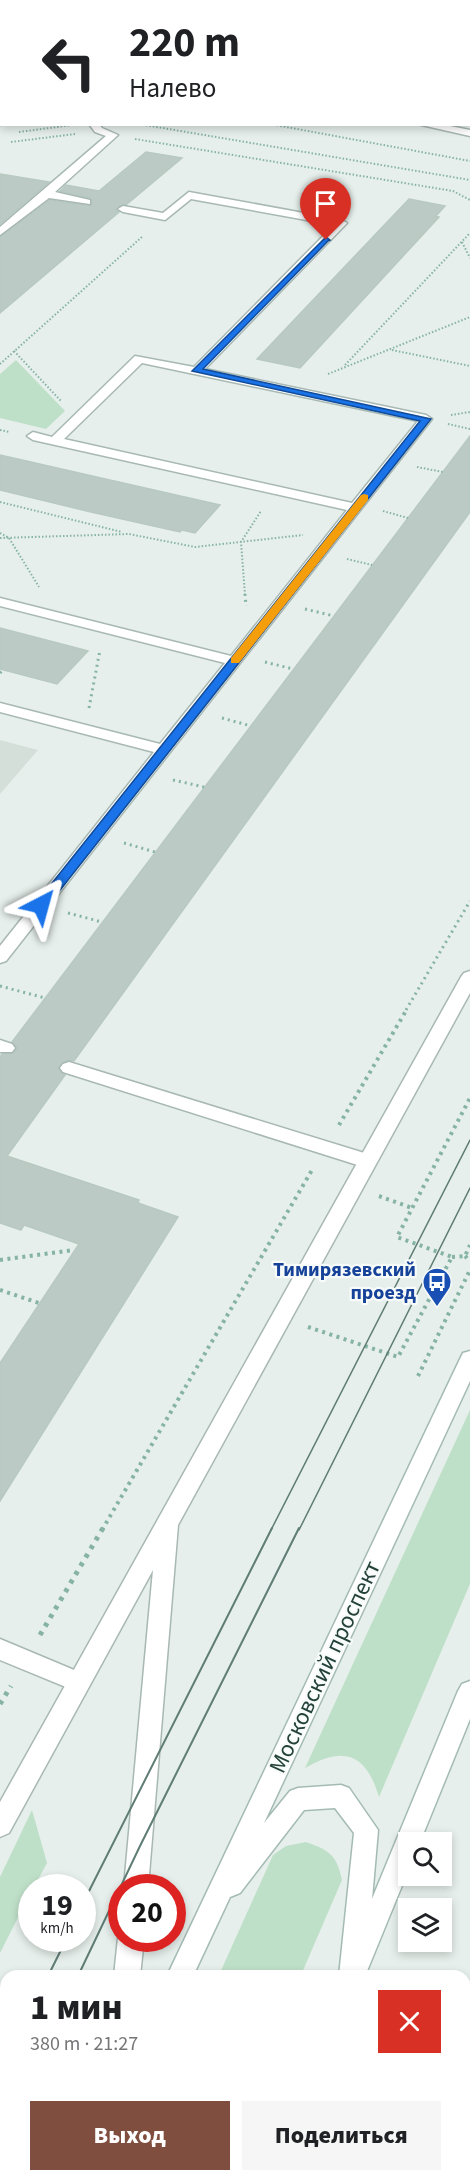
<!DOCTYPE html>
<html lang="ru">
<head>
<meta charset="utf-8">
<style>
  body { margin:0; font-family:"Source Sans 3",sans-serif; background:#f6f6f6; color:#202124; height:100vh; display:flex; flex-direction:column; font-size:22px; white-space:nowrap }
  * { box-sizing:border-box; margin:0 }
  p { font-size:20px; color:#757577 }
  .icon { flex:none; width:33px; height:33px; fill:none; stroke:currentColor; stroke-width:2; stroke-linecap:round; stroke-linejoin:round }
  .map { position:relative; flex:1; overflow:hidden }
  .drawer { position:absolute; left:0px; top:1970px; width:471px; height:212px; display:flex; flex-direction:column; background:#fff; border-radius:18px 18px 0 0; box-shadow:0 3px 9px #0003 }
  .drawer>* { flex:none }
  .top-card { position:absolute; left:0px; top:0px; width:471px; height:126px; box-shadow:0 3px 9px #0003; background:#fff; color:#202124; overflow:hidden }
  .tools { position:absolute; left:398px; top:1832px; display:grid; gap:12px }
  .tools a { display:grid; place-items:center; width:54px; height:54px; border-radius:0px; background:#fff; box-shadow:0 3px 9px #0003; font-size:30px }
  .speed { position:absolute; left:18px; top:1874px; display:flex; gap:12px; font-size:30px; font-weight:700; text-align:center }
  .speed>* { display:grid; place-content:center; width:78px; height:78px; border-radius:50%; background:#fff; box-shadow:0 3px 9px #0003; line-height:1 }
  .speed small { font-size:15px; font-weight:400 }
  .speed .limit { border:9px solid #d22; background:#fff; color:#111 }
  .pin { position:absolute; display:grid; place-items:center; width:51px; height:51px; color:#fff; margin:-62px -26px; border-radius:50% 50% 50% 0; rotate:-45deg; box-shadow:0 0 6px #0007 }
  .pin .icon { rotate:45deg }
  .me { position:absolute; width:66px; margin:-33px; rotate:39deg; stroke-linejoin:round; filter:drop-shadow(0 0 4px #0008) }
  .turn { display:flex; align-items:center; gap:21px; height:126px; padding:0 30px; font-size:27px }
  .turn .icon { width:78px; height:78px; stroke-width:2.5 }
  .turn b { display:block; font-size:42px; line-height:51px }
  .round { display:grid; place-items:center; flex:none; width:63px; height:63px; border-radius:0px; background:#f6f6f6 }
  .head { display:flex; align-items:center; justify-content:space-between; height:102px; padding:0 30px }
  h1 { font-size:36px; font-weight:800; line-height:45px }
  .action { display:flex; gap:12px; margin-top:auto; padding:12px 30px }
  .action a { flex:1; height:69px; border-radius:0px; background:#7f4e3f; color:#fff; font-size:24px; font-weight:800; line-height:69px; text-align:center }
  .action a+a { background:#f6f6f6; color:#202124 }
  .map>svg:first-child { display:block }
</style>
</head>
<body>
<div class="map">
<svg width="470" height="2180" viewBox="0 0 470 2180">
  <rect width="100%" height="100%" fill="#e6efeb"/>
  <!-- built -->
  <path fill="#d4dfda" d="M0,740L38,750L0,794Z"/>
  <!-- green -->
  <path fill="#bfe0c8" d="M16,360L65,411L46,429L0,418V374Z
    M470,1410V1584L379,1797C366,1754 345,1745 305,1768Z
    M32,1810L47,1863L34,1887H32L31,1892L0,1953V1877Z
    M306,1842C329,1850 337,1855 342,1880L301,1975H219L273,1855L286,1846Z
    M129,2175H217L215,2180H127Z"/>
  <!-- building -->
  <path fill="#bbcac4" stroke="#b8c9c2" stroke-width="1.5" d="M146,152L182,158L127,204L117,207L116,210L119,212L0,313V237L50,200L91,206L90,198L60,191L66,185L99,191Z
    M0,174L49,182L0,224Z
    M409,199L445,206L436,216L439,217L300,368L257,359Z
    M470,436V512L74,1061L68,1060L58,1067L65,1075L7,1156L139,1200L138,1203L178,1217L0,1501V1363L79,1244L24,1225L21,1230L0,1223V1057L2,1054L14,1053L17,1048L12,1042Z
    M0,455L101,478L220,505L195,533L182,530L180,532L91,512L0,490Z
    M0,628L88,651L57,684L0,669Z"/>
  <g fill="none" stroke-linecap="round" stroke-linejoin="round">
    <!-- lane casing -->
    <g stroke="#a8b8b2" stroke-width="3">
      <path id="lane" d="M2,0H18L19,2H3Z
        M89,124H99L102,128L118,135L55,192L90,200V204L49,198L0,235V227L106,136L95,132Z
        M189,192L342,220L347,223L205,369L426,415L432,419L6,961L0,963V946L154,752L0,712V703L160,744L225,663L0,606V598L231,656L347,510L33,440L27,436L33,432L52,437L135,356L194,367L334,225L191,199L165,220L123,212L118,209L123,206L163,213ZM142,363L418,421L352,503L64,439Z
        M0,1040L12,1044L15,1048L12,1052H0Z
        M69,1062L374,1156L376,1161L374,1166L367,1168L63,1072L60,1068L63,1064Z
        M0,1639L86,1675L89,1682L86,1689L78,1692L0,1660Z"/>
    </g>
    <!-- street casing -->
    <g stroke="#a8b8b2" stroke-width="3">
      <path id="street" d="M0,119L2,124H4L0,125Z
        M417,124H440L470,130V136Z
        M470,971V993L178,1525L148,1887H124L153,1570L9,1833L0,1837V1802L461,977L464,973Z
        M122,1931V1938H144L140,1976H114L118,1938Z
        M470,2041V2079L465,2081V2043Z
        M412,2175H440L439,2180H411Z"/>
    </g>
    <!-- secondary casing -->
    <g stroke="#a4bbb3" stroke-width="3">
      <path id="secondary" d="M470,1351V1381L264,1823L290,1791L298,1788L341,1785L349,1788L378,1830L372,1899L458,1691L462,1684L470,1681V1719L420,1842H408V1871L365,1976H339L354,1833L335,1808L304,1810L240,1893L230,1897L193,1976H167L460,1359L463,1353Z
        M74,2175H102L100,2180H72Z
        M256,2175H284L282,2180H254Z"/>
    </g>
    <!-- path-far3 -->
    <path stroke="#86b3a5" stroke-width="2" stroke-dasharray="1.5 2" stroke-linecap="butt" d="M139,124L470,180
      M270,124L470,161
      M19,132L72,125
      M135,139L453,191L470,200
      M11,142L75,134
      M462,242L470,258
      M392,350L470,366
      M14,351L61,401
      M0,364L143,236
      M345,365L470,233
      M328,374L470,317
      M451,415L470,412
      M448,424L470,429
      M0,430L9,432
      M417,467L443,472
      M0,502L122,532
      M383,511L408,518
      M0,533L9,538L39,587
      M0,538L129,534L195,547L303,535
      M347,559L372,565
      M245,595L241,542L261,511"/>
    <!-- path-far2 -->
    <path stroke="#86b3a5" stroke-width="3" stroke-dasharray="2 4" stroke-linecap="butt" d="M245,594L246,606
      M305,609L334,616
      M265,662L293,669
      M0,673L3,670
      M89,708L100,650
      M222,718L251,726
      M173,780L204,787
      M124,843L155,852
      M68,913L102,922
      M0,986L45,998
      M406,1010L470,901"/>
    <!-- path-far1 -->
    <path stroke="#86b3a5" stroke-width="4" stroke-dasharray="3 4.5" stroke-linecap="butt" d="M339,1125L407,1009
      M379,1196L412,1208
      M465,1256L470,1261
      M452,1257L465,1256L470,1245
      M0,1260L74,1250
      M0,1290L39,1303
      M308,1327L398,1357L452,1257L397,1237L470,1098
      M418,1376L470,1270
      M102,1530L312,1170"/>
    <!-- path -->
    <path stroke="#86b3a5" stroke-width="5" stroke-dasharray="4 6" stroke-linecap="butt" d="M40,1635L103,1528
      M0,1704L11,1686"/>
    <!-- lane -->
    <use href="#lane" fill="#fff" fill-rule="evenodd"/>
    <!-- street -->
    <use href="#street" fill="#fff" fill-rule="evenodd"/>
    <!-- secondary -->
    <use href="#secondary" fill="#fff" fill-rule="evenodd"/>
    <!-- tram-far1 -->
    <path stroke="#5f7d75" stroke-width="1.5" d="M271,1530L470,1140
      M299,1530L470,1188"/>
    <!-- tram -->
    <path stroke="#5f7d75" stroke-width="2" d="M82,1905L272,1528
      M48,1976L67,1938
      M78,1976L140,1846L299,1528
      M0,2075L6,2063
      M0,2141L6,2128"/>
  </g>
  <!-- route -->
  <path fill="#1a73e8" stroke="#114b97" stroke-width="1.5" d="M326,237L330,240L328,241L203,369L431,419L46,908H37L35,905L37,902L420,421L192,371Z"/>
  <!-- slow -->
  <path fill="#f59e0b" d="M364,494L368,495V500L239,663H231V658L361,495Z"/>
  <!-- icons -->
  <defs>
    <g id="bus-pin" transform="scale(1.5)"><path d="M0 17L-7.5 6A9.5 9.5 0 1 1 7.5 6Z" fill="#1a4fb4" stroke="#f7fbf9"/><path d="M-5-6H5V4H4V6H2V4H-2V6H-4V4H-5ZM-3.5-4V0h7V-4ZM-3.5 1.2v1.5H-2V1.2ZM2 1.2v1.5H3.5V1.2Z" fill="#fff"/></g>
  </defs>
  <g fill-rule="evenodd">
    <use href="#bus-pin" x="437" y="1282"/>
  </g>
  <g text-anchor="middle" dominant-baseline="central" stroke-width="4.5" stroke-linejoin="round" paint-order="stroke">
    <!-- transit labels -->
    <g font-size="20" font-weight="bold" fill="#164399" stroke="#f7fbf9" text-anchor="end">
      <text x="416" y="1270">Тимирязевский<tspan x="416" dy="23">проезд</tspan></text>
    </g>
    <!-- near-street labels -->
    <g font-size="24" fill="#24423a" stroke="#f7fbf9">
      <text transform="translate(325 1667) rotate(-65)">Московский проспект</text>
    </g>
  </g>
</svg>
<div class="tools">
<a><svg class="icon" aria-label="search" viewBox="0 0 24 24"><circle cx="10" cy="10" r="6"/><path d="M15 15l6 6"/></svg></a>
<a><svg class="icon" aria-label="layers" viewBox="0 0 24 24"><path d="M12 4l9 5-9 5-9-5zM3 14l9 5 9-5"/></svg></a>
</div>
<div class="speed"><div>19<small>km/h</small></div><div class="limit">20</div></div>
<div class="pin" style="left:326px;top:240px;background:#d93025"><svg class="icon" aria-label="arrive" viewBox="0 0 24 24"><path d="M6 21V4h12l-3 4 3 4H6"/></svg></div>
<svg class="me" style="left:41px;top:905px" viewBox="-20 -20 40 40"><path d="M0-17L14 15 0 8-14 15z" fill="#1a73e8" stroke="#fff" stroke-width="4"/></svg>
<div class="top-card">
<div class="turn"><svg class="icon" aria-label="left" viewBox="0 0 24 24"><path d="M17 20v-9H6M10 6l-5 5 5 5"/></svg><div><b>220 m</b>Налево</div></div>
</div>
<section class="drawer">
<div class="head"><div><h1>1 мин</h1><p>380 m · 21:27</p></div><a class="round" style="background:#d93025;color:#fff"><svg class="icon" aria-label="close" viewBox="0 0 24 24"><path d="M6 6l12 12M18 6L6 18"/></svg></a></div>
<div class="action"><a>Выход</a><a>Поделиться</a></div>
</section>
</div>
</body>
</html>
